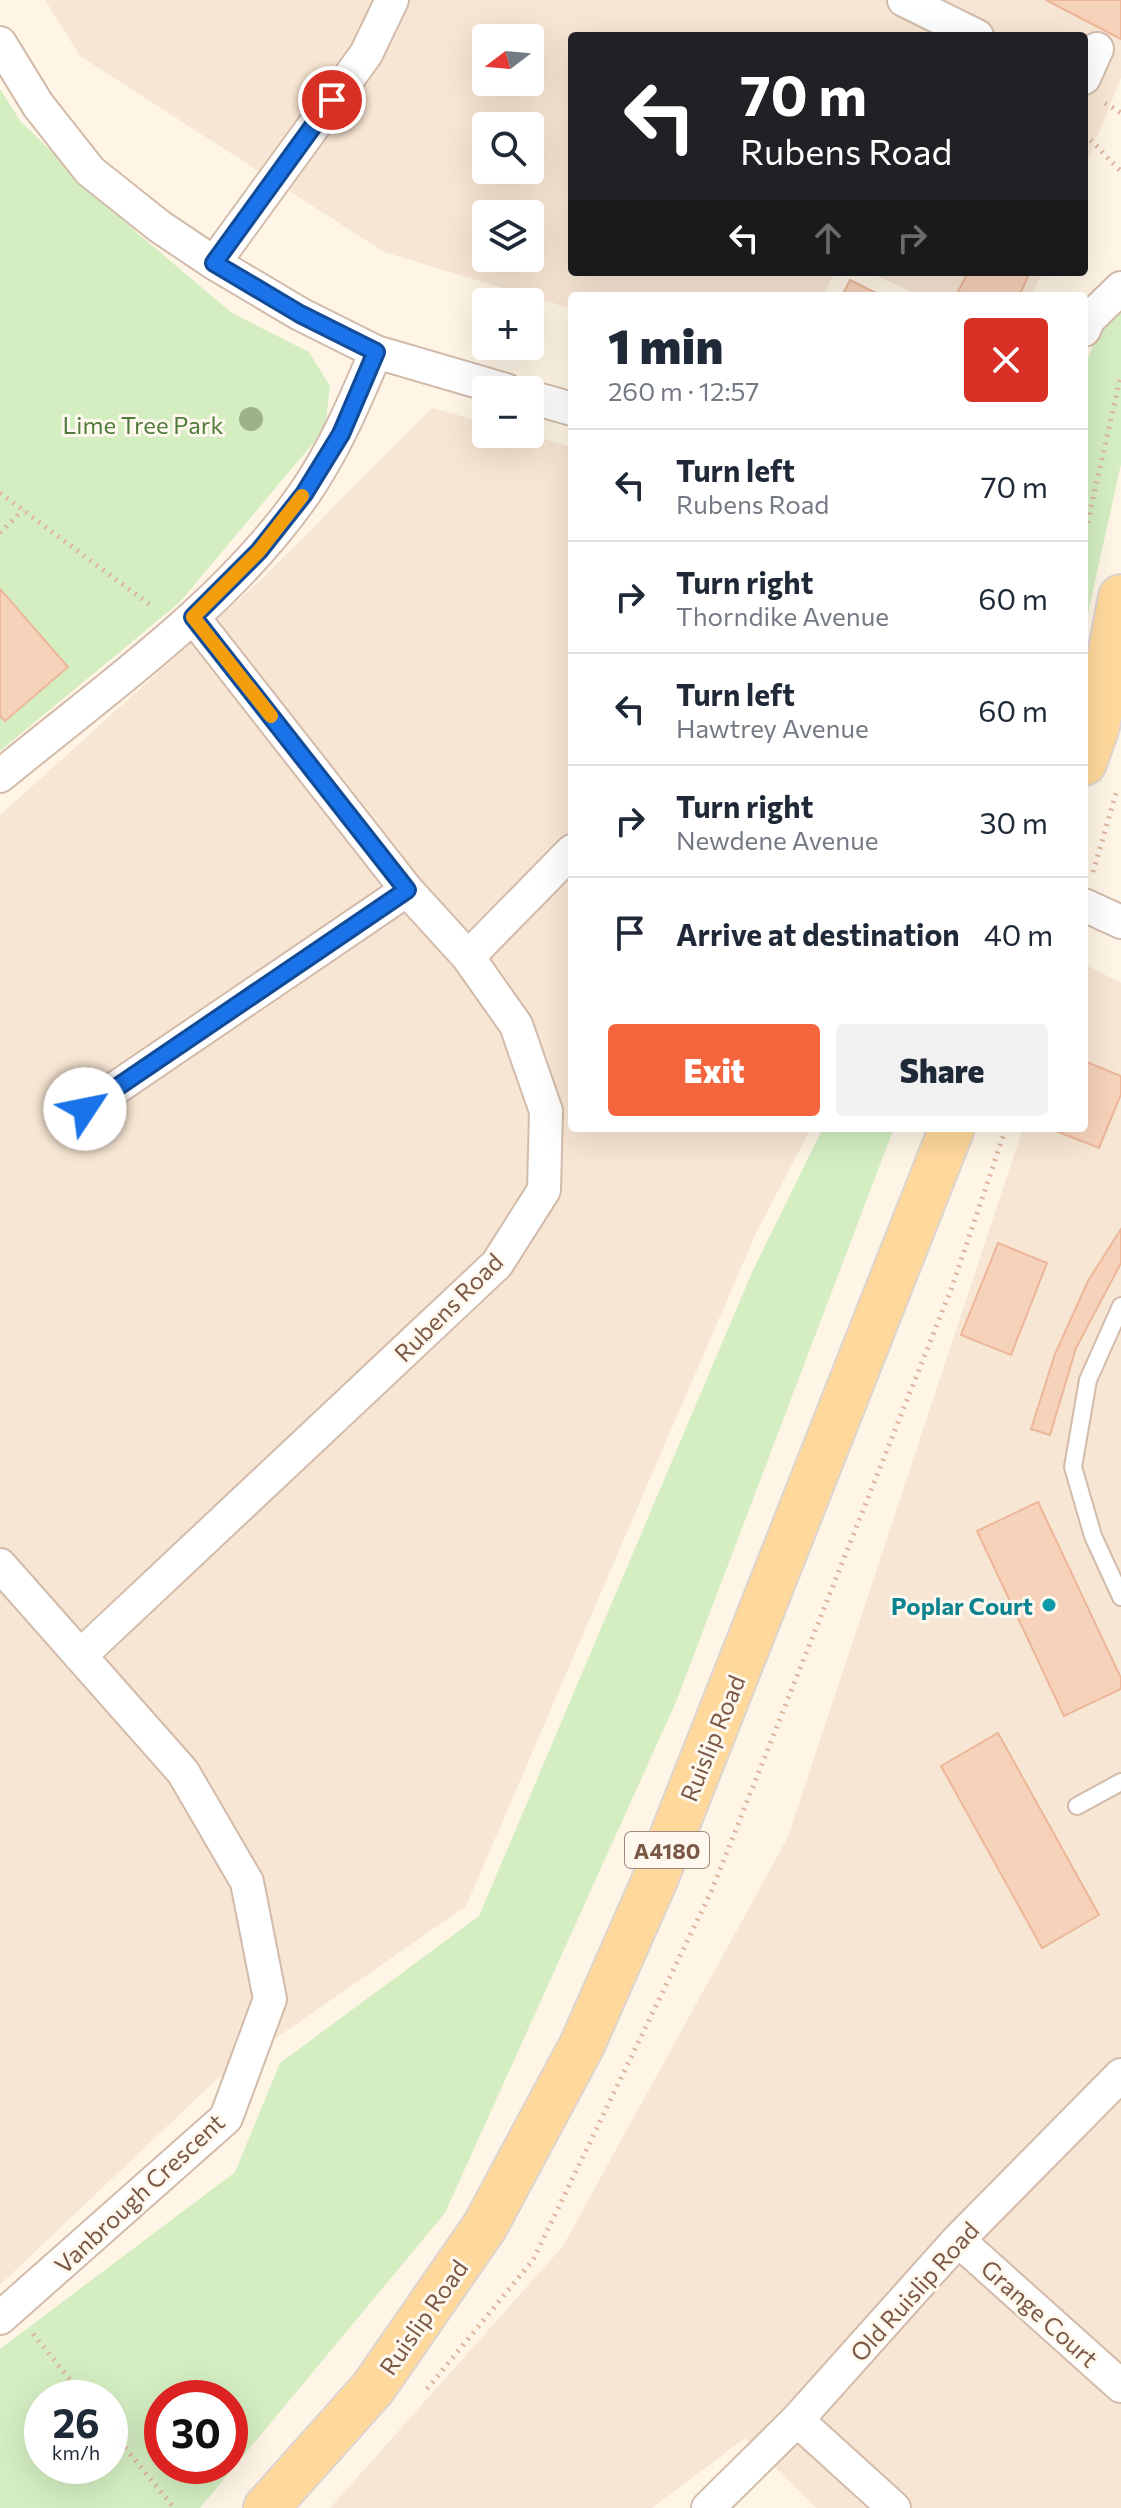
<!DOCTYPE html>
<html lang="en">
<head>
<meta charset="utf-8">
<style>
  body { margin:0; font-family:Commissioner,sans-serif; background:#f2f2f3; color:#1f2937; height:100vh; display:flex; flex-direction:column; font-size:30px; white-space:nowrap }
  * { box-sizing:border-box; margin:0 }
  p { font-size:26px; color:#747a83 }
  .icon { flex:none; width:44px; height:44px; fill:none; stroke:currentColor; stroke-width:2; stroke-linecap:round; stroke-linejoin:round }
  .map { position:relative; flex:1; overflow:hidden }
  .drawer { position:absolute; left:568px; top:292px; width:520px; height:840px; display:flex; flex-direction:column; background:#fff; border-radius:8px; box-shadow:0 8px 32px #0002 }
  .drawer>* { flex:none }
  .top-card { position:absolute; left:568px; top:32px; width:520px; height:244px; border-radius:8px; box-shadow:0 8px 32px #0002; background:#202124; color:#fff; overflow:hidden }
  .needle { width:52px; rotate:254deg }
  .controls { position:absolute; left:472px; top:24px; display:grid; gap:16px }
  .controls a { display:grid; place-items:center; width:72px; height:72px; border-radius:8px; background:#fff; box-shadow:0 8px 32px #0002; font-size:40px }
  .speed { position:absolute; left:24px; top:2380px; display:flex; gap:16px; font-size:40px; font-weight:700; text-align:center }
  .speed>* { display:grid; place-content:center; width:104px; height:104px; border-radius:50%; background:#fff; box-shadow:0 8px 32px #0002; line-height:1 }
  .speed small { font-size:20px; font-weight:400 }
  .speed .limit { border:12px solid #d22; background:#fff; color:#111 }
  .pin { position:absolute; display:grid; place-items:center; width:68px; height:68px; color:#fff; margin:-34px; border:4px solid #fff; border-radius:50%; box-shadow:0 2px 8px #0007 }
  .me { position:absolute; width:88px; margin:-44px; rotate:56deg; stroke-linejoin:round; filter:drop-shadow(0 0 6px #0008) }
  .turn { display:flex; align-items:center; gap:28px; height:168px; padding:0 40px; font-size:36px }
  .turn .icon { width:104px; height:104px; stroke-width:2.5 }
  .turn b { display:block; font-size:56px; line-height:68px }
  .lanes { display:flex; align-items:center; height:76px; padding:0 40px; background:#0003; justify-content:center; gap:40px; direction:ltr }
  .lanes .off { opacity:.35 }
  .round { display:grid; place-items:center; flex:none; width:84px; height:84px; border-radius:8px; background:#f2f2f3 }
  .summary { display:flex; align-items:center; justify-content:space-between; height:136px; padding:0 40px }
  h1 { font-size:48px; font-weight:800; line-height:60px }
  .cta { display:flex; gap:16px; margin-top:auto; padding:16px 40px }
  .cta a { flex:1; height:92px; border-radius:8px; background:#f5653e; color:#fff; font-size:32px; font-weight:800; line-height:92px; text-align:center }
  .cta a+a { background:#f2f2f3; color:#1f2937 }
  ul { padding:0; list-style:none }
  li { display:flex; align-items:center; gap:24px; height:112px; padding:0 40px; border-top:2px solid #e0e1e3 }
  li div { flex:1 }
  li b { display:block; font-size:30px }
  li em { font-style:normal }
  .map>svg:first-child { display:block }
</style>
</head>
<body>
<div class="map">
<svg width="1121" height="2508" viewBox="0 0 1121 2508">
  <rect width="100%" height="100%" fill="#fff5e6"/>
  <!-- residential -->
  <path fill="#f7e6d3" fill-rule="evenodd" d="M45,0H1121V78L1084,169V36H572V272H834L824,296H572V309L384,252L80,56ZM486,38H530V82H486ZM486,126H530V170H486ZM486,214H530V258H486Z
    M869,272H1042L1032,296H920Z
    M432,408L486,423V434H525L572,447V1128H811L755,1235L466,1906L216,2080L0,2285V815L265,576Z
    M1084,964L1121,983V2508H817L745,2438L652,2508H330L563,2246L788,1837L1023,1128H1084Z"/>
  <!-- green -->
  <path fill="#d4eec2" fill-rule="evenodd" d="M0,89L21,122L135,231L232,313L309,352L330,386L325,429L180,602L0,751Z
    M1121,310V464L1084,631V367L1103,323Z
    M823,1128H894L676,1702L445,2213L200,2508H0V2349L235,2172L280,2063L479,1916L753,1270ZM42,2398H110V2466H42ZM162,2398H230V2466H162Z"/>
  <!-- building -->
  <path fill="#f7d2ba" stroke="#ecb798" stroke-width="2" d="M1046,0H1121V39Z
    M968,272H1030L1019,296H956Z
    M850,280L882,296H842Z
    M0,589L68,667L5,721L0,716Z
    M1084,1061L1121,1076V1094L1099,1148L1048,1128H1084Z
    M1121,1229V1263L1076,1348L1050,1435L1031,1429L1055,1354L1088,1281Z
    M998,1243L1047,1263L1011,1355L961,1335Z
    M1038,1502L1121,1678V1689L1064,1716L977,1531Z
    M998,1733L1099,1915L1042,1948L941,1766Z"/>
  <g fill="none" stroke-linecap="round" stroke-linejoin="round">
    <!-- service casing -->
    <g stroke="#d2bbaa" stroke-width="20">
      <path id="service" d="M1121,1306L1088,1380L1073,1467L1093,1536L1121,1597
        M1077,1806L1121,1782"/>
    </g>
    <!-- minor casing -->
    <g stroke="#d2bbaa" stroke-width="36">
      <path id="minor" d="M904,0L977,36
        M0,43L38,105L90,171L159,226L214,263L300,314L376,352L506,390
        M1084,78L1097,49
        M214,263L366,54L392,0
        M1084,330L1089,319L1121,288
        M530,397L572,409
        M0,776C104,690 226,606 304,494C335,449 355,401 376,352
        M1084,905L1121,922
        M468,957L572,851
        M85,1109L407,890
        M0,1565L183,1772L247,1882L270,1999L226,2118L0,2318
        M80,1656L497,1264L544,1190L546,1111L516,1025L468,957L407,890L193,617
        M958,2240L1121,2386
        M797,2420L894,2508
        M708,2508L797,2420L958,2240L1121,2075"/>
    </g>
    <!-- primary casing -->
    <g stroke="#ddd4cf" stroke-width="48">
      <path id="primary" d="M1084,763L1097,726L1121,597
        M266,2508L373,2388L485,2226L582,2045L657,1875L952,1128"/>
    </g>
    <!-- path -->
    <path stroke="#ddb59c" stroke-width="5" stroke-dasharray="2 6" stroke-linecap="butt" d="M1105,103L1121,113
      M1084,135C1099,146 1107,159 1121,171
      M0,493L153,607
      M0,533L23,510
      M1084,538L1121,375
      M1093,872L1117,790
      M33,2334L85,2398
      M427,2389L533,2260L711,1892L952,1287L1006,1128
      M110,2429L174,2508"/>
    <!-- service -->
    <use href="#service" stroke="#fff" stroke-width="16"/>
    <!-- minor -->
    <use href="#minor" stroke="#fff" stroke-width="32"/>
    <!-- primary -->
    <use href="#primary" stroke="#ffd99c" stroke-width="44"/>
  </g>
  <!-- trees -->
  <circle fill="#9eb288" cx="251" cy="419" r="12"/>
  <g fill="none" stroke-linecap="round" stroke-linejoin="round">
    <!-- route casing -->
    <g stroke="#114b97" stroke-width="20">
      <path id="route" d="M85,1109L407,890L193,617L259,551L304,494L341,434L376,352L300,314L214,263L332,100"/>
    </g>
    <!-- route -->
    <use href="#route" stroke="#1a73e8" stroke-width="14"/>
    <!-- slow -->
    <path stroke="#f59e0b" stroke-width="14" d="M271,716L193,617L259,551L302,496"/>
  </g>
  <!-- markers -->
  <circle fill="#0f9aa8" stroke="#fff8ee" stroke-width="3" cx="1049" cy="1605" r="8"/>
  <g text-anchor="middle" dominant-baseline="central" stroke-width="6" stroke-linejoin="round" paint-order="stroke">
    <!-- shield labels -->
    <rect fill="#fff8ee" stroke="#a38979" stroke-width="2" x="625" y="1832" width="84" height="36" rx="6"/>
    <g font-size="22" font-weight="bold" fill="#7b5947">
      <text x="667" y="1850">A4180</text>
    </g>
    <!-- park labels -->
    <g font-size="24" fill="#4f7c3b" stroke="#fff8ee">
      <text x="143" y="424">Lime Tree Park</text>
    </g>
    <!-- street labels -->
    <g font-size="24" fill="#7b5947" stroke="#fff8ee">
      <text transform="translate(448 1307) rotate(-45)">Rubens Road</text>
      <text transform="translate(712 1738) rotate(-68)">Ruislip Road</text>
      <text transform="translate(139 2193) rotate(-43)">Vanbrough Crescent</text>
      <text transform="translate(914 2291) rotate(-48)">Old Ruislip Road</text>
      <text transform="translate(1040 2313) rotate(42)">Grange Court</text>
      <text transform="translate(423 2317) rotate(-55)">Ruislip Road</text>
    </g>
    <!-- culture labels -->
    <g font-size="24" font-weight="bold" fill="#0d838f" stroke="#fff8ee" text-anchor="end">
      <text x="1033" y="1605">Poplar Court</text>
    </g>
  </g>
</svg>
<div class="controls">
<a><svg class="needle" viewBox="-14 -14 28 28"><path d="M0-13l5 13h-10z" fill="#e53935"/><path d="M0 13l5-13h-10z" fill="#747a83"/></svg></a>
<a><svg class="icon" aria-label="search" viewBox="0 0 24 24"><circle cx="10" cy="10" r="6"/><path d="M15 15l6 6"/></svg></a>
<a><svg class="icon" aria-label="layers" viewBox="0 0 24 24"><path d="M12 4l9 5-9 5-9-5zM3 14l9 5 9-5"/></svg></a>
<a>+</a>
<a>−</a>
</div>
<div class="speed"><div>26<small>km/h</small></div><div class="limit">30</div></div>
<div class="pin" style="left:332px;top:100px;background:#d93025"><svg class="icon" aria-label="arrive" viewBox="0 0 24 24"><path d="M6 21V4h12l-3 4 3 4H6"/></svg></div>
<svg class="me" style="left:85px;top:1109px" viewBox="-20 -20 40 40"><circle r="19" fill="#fff"/><path d="M0-13L10 11 0 6-10 11z" fill="#1a73e8"/></svg>
<div class="top-card">
<div class="turn"><svg class="icon" aria-label="left" viewBox="0 0 24 24"><path d="M17 20v-9H6M10 6l-5 5 5 5"/></svg><div><b>70 m</b>Rubens Road</div></div>
<div class="lanes"><svg class="icon" aria-label="left" viewBox="0 0 24 24"><path d="M17 20v-9H6M10 6l-5 5 5 5"/></svg><svg class="icon off" aria-label="ahead" viewBox="0 0 24 24"><path d="M12 20V5M6 11l6-6 6 6"/></svg><svg class="icon off" aria-label="right" viewBox="0 0 24 24"><path d="M7 20v-9h11M14 6l5 5-5 5"/></svg></div>
</div>
<section class="drawer">
<div class="summary"><div><h1>1 min</h1><p>260 m · 12:57</p></div><a class="round" style="background:#d93025;color:#fff"><svg class="icon" aria-label="close" viewBox="0 0 24 24"><path d="M6 6l12 12M18 6L6 18"/></svg></a></div>
<ul>
<li><svg class="icon" aria-label="left" viewBox="0 0 24 24"><path d="M17 20v-9H6M10 6l-5 5 5 5"/></svg><div><b>Turn left</b><p>Rubens Road</p></div><em>70 m</em></li>
<li><svg class="icon" aria-label="right" viewBox="0 0 24 24"><path d="M7 20v-9h11M14 6l5 5-5 5"/></svg><div><b>Turn right</b><p>Thorndike Avenue</p></div><em>60 m</em></li>
<li><svg class="icon" aria-label="left" viewBox="0 0 24 24"><path d="M17 20v-9H6M10 6l-5 5 5 5"/></svg><div><b>Turn left</b><p>Hawtrey Avenue</p></div><em>60 m</em></li>
<li><svg class="icon" aria-label="right" viewBox="0 0 24 24"><path d="M7 20v-9h11M14 6l5 5-5 5"/></svg><div><b>Turn right</b><p>Newdene Avenue</p></div><em>30 m</em></li>
<li><svg class="icon" aria-label="arrive" viewBox="0 0 24 24"><path d="M6 21V4h12l-3 4 3 4H6"/></svg><div><b>Arrive at destination</b></div><em>40 m</em></li>
</ul>
<div class="cta"><a>Exit</a><a>Share</a></div>
</section>
</div>
</body>
</html>
